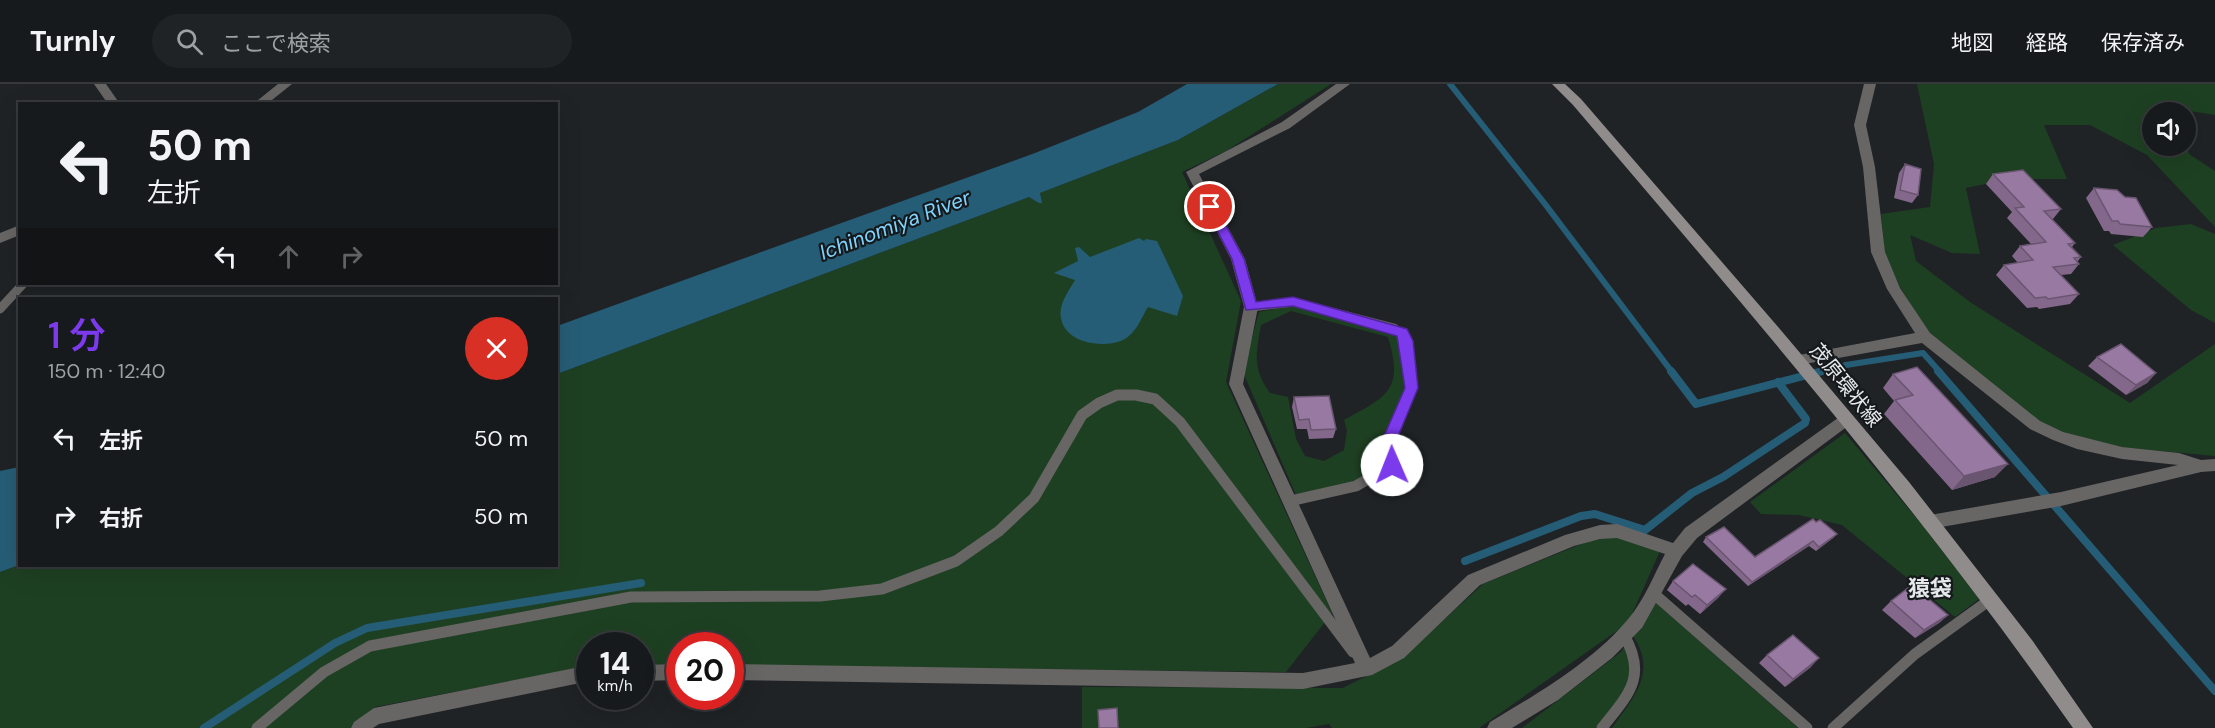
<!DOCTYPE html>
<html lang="ja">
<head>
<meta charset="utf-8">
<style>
  body { margin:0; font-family:"DM Sans","Noto Sans JP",sans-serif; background:#202325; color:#f1f3f6; height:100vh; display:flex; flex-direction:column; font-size:22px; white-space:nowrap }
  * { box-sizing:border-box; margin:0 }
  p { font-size:20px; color:#9ea1a3 }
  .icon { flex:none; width:33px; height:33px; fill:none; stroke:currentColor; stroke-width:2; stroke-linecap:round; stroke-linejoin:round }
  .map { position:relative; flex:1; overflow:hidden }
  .panel { position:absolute; left:18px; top:213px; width:540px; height:270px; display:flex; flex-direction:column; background:#171a1c; border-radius:0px; box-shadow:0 6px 24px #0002,0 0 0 2px #36383b }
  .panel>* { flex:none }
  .top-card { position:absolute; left:18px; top:18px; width:540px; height:183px; border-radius:0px; box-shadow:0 6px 24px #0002,0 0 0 2px #36383b; background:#171a1c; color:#f1f3f6; overflow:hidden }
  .controls { position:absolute; left:2142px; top:18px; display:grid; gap:12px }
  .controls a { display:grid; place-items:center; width:54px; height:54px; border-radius:50%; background:#171a1c; box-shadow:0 6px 24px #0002,0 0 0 2px #36383b; font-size:30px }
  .speed { position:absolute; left:576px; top:548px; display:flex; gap:12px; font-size:30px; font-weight:700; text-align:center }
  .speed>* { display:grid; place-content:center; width:78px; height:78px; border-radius:50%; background:#171a1c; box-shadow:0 6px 24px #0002,0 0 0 2px #36383b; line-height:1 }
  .speed small { font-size:15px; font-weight:400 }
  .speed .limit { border:9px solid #d22; background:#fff; color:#111 }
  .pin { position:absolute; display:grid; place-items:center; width:51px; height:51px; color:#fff; margin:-26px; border:3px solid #fff; border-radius:50%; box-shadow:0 2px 6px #0007 }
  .me { position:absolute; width:66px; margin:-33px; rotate:359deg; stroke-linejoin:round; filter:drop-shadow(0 0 4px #0008) }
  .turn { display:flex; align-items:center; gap:21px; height:126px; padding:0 30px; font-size:27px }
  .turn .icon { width:78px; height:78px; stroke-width:2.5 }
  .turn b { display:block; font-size:42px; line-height:51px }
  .lanes { display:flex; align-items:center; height:57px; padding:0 30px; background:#0003; justify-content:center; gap:30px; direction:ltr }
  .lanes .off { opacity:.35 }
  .round { display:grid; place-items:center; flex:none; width:63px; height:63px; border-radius:32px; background:#202325 }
  .head { display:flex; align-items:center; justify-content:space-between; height:102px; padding:0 30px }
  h1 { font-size:36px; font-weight:600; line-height:45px; color:#7c3aed }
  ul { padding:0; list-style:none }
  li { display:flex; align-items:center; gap:18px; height:78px; padding:0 30px }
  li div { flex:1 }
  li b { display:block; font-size:22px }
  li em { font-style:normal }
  header { display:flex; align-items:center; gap:36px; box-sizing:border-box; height:84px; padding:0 30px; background:#171a1c; border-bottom:2px solid #36383b }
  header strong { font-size:28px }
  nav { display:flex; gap:33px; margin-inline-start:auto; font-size:21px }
  .search { width:420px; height:54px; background:#202325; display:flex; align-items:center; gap:15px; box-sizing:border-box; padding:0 21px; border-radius:33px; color:#9ea1a3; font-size:22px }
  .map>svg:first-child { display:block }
</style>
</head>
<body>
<header>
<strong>Turnly</strong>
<div class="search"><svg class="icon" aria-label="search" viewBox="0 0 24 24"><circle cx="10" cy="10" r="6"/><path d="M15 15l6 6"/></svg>ここで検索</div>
<nav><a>地図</a><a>経路</a><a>保存済み</a></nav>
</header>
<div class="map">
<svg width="2215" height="644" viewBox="0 0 2215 644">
  <rect width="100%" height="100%" fill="#1f2326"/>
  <!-- green -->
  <path fill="#1e4022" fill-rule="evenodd" d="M1278,0H1331L1226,67L1182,88L1241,217L1226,298L1332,529L1286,588L731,582L730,561H680L679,581H641L640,561H590L589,582L375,623L350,644H0V488L19,481L556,482L557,290L1029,113L1041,119L1040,109L1178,56Z
    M1917,0H2215V31L2177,25V28H2152V62H2186V57L2189,70L2215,87V143L2147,71L2090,41H2044L2067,95H2010L1966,104L1980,170L1952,169L1910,151L1916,177L1970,218L2130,319L2215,260V372L2108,362L2053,347L2029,331L1930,252L1900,203L1885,171L1881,130L1930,123L1934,80Z
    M2191,140L2215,150V239L2191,226L2113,161L2156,144Z
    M1294,221L1395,248L1400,253L1407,302L1388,344L1387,378L1370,395L1296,411L1243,288L1259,228ZM1291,227L1388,253C1404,306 1388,312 1344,336L1347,347L1344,366L1324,377L1305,372L1296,355L1288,313L1270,309C1252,285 1256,269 1261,241Z
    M1845,349L1923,442L1979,515L1955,533L1842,441L1799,431L1761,430L1750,418Z
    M1616,453L1660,467L1628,539L1479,644H1332L1329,640L1306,644H1082V603L1343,604L1402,574L1483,500L1589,457Z
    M1656,519L1798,644H1612C1633,614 1658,588 1633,552L1641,546Z
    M1626,560L1630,571L1629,601L1596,644H1522L1621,568Z"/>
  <!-- water -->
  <path fill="#265d76" d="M1187,0H1278L1178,56L1040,109L1042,119H1039L1029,113L557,290V242L1035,69L1138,28Z
    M1139,154L1144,157L1146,155L1157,157L1183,212L1177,232L1148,223C1141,234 1136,250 1123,256C1103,265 1065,259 1061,234C1058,220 1069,207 1075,196L1054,189L1078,177L1075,164L1079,163L1090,173Z
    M19,383V481L0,488V387Z"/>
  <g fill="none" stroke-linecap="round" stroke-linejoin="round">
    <!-- stream-far1 -->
    <path stroke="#265d76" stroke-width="6" d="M1450,0L1545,120L1672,288
      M1818,288L1846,281L1923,269L1940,288"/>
    <!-- stream -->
    <path stroke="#265d76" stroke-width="8" d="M1671,287L1696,320L1823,287
      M1938,287L2215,607
      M1465,477L1581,432L1595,430L1645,446L1692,409L1723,393L1805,339L1806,335L1778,298
      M204,644L335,559L367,544L641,499"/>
    <!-- lane-far1 -->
    <path stroke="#686565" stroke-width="9" d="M1251,223L1293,218L1394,244C1409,254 1408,272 1410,288
      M0,225L23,200"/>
    <!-- lane -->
    <path stroke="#686565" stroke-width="11" d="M1290,417L1356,402L1392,381V350L1412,304L1410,287
      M1653,509L1807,644
      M257,644L324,588L370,562L631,513L820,512L882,505L956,477L999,447L1034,414L1082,331L1099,319L1117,311H1136L1155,315L1180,338L1353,568
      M1602,644C1628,611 1648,593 1624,551
      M1833,644L1915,570L1991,515"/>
    <!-- street -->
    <path fill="#686565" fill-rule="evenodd" d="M94,0H106L120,20H108Z
      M278,0H292L267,20H253Z
      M1336,0H1350L1290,44L1199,90L1245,175L1258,223L1243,300L1370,574L1392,562L1468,491L1565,451L1600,441L1617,440L1673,459L1685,444L1842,331H1852L1855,335L1852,339L1697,454L1682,472L1642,544L1612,574L1558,616L1512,644H1487L1490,638C1537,610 1594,577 1629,534C1644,516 1654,491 1665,470L1617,454L1600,455L1574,462L1480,501L1404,574L1372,591L1303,605L730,596V580L1303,589L1355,579L1229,300L1244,223L1231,175L1186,88L1282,38Z
      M1864,0H1876L1866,41L1875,83L1885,168L1900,204L1930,249L2040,337L2063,348L2122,363L2179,369L2201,376L2215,375V387L2201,388L2061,422L1930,445L1924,443L1922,438L1924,433L1930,431L2061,408L2178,381L2122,375L2077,365L2053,356L2030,345L1922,259L1799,281L1794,280L1792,276L1794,272L1799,271L1915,249L1887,205L1871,168L1863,83L1854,41Z
      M20,141V151L0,159V149Z
      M680,580V596L640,597V581Z
      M590,581V597L379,640L373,644H351L354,638L374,624Z"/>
    <!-- secondary -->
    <path fill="#908c8b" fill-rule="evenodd" d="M1552,0H1565L1581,15L1779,244L1909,398L2032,556L2093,644H2073C1920,425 1746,224 1573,21Z"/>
  </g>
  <!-- wall -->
  <path fill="#83688b" d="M1905,80L1918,111L1912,119L1894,114L1899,89Z
    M1993,90L2061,125L2053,135H2052L2075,159L2072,163L2081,173L2077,178L2079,180L2071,190L2061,191L2079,210L2070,220L2039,225L2037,223L2027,224L1996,191L2004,181L2018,179L2012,172L2020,162L2031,160L2007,134L2012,128L1986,100Z
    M2094,104L2152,143L2143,153L2111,150L2109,147H2104L2086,114Z
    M2097,273L2156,289L2147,299L2126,311L2088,282Z
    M1893,290L1995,393L1952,406L1884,330L1894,317L1883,304Z
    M1294,313L1336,345L1333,354L1309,355L1307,345H1297L1292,323Z
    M1816,438L1837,450L1833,454L1816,467L1809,462L1748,502L1703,458L1706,453L1755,473Z
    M1673,497L1719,513L1700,530L1688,520L1686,522L1667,506Z
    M1891,517L1948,531L1939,539L1915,554L1882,526Z
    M1767,571L1811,583L1785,603L1759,579Z"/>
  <!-- shaded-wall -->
  <path fill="#6a5571" d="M2156,289L2147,299L2126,311L2136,301Z
    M2008,380L1995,393L1952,406L1964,392Z
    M1837,450L1833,454L1816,467L1819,463Z
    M1813,457L1809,462L1748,502L1752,498Z
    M1726,505L1719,513L1700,530L1707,521Z
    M1948,531L1939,539L1915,554L1924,546Z
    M1819,574L1811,583L1785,603L1793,595Z"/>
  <!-- building -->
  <path fill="#9879a2" stroke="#6a5571" stroke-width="1.5" d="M1905,80L1921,85L1918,111L1900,106Z
    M2023,86L2061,125L2044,127L2075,159L2068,160L2081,173L2074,174L2079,180L2053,183L2079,210L2048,215L2046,213L2035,214L2004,181L2033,176L2020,162L2046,158L2015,124L2024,123L1993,90Z
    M2094,104L2117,106L2125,113L2136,114L2152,143L2120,140L2118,137H2112Z
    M2121,260L2156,289L2136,301L2097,273Z
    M1917,283L2008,380L1964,392L1895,316L1913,311L1893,290Z
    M1329,312L1336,345L1311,346L1309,335L1299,336L1294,313Z
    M1813,435L1816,438L1820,436L1837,450L1819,463L1813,457L1752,498L1706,453L1724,443L1755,473Z
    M1693,480L1726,505L1707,521L1695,511L1692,513L1673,497Z
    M1912,501L1948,531L1924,546L1891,517Z
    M1793,551L1819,574L1793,595L1767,571Z
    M1117,624L1118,644H1099L1098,626Z"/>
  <!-- route -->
  <path fill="#7c3aed" stroke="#51269a" stroke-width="1.5" d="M1210,119L1216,123L1244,175L1256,218L1293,213L1407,245L1413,257L1418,304L1399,350V381L1397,385H1387L1385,381V350L1405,304L1397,252L1293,222L1246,226L1232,175L1205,123Z"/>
  <g text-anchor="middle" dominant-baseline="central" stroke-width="4.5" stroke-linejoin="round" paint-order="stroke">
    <!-- street labels -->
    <g font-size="20" fill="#e6e9eb" stroke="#16191c">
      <text transform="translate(1846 301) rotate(51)">茂原環状線</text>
    </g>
    <!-- water labels -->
    <g font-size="21" font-style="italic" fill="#7ed2fb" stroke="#16191c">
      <text transform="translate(895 141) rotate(-21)">Ichinomiya River</text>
    </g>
    <!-- quarter labels -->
    <g font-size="22" font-weight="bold" fill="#e6e9eb" stroke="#16191c">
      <text x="1930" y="504">猿袋</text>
    </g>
  </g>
</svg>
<div class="controls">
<a><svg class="icon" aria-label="sound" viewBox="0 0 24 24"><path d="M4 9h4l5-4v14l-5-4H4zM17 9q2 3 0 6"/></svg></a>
</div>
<div class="speed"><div>14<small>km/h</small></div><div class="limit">20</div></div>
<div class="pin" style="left:1210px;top:123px;background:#d93025"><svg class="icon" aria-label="arrive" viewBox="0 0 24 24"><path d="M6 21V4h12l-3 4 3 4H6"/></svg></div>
<svg class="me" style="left:1392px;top:381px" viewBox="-20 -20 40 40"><circle r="19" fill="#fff"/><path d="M0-13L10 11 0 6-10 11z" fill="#7c3aed"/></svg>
<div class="top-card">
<div class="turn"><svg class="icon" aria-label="left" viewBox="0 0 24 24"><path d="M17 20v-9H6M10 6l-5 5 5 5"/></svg><div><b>50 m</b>左折</div></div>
<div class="lanes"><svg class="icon" aria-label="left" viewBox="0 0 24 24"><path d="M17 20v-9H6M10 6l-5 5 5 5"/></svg><svg class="icon off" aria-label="ahead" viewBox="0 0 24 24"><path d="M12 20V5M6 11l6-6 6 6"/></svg><svg class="icon off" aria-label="right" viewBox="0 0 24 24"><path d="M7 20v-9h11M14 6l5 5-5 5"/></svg></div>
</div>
<section class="panel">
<div class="head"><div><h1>1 分</h1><p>150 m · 12:40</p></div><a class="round" style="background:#d93025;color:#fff"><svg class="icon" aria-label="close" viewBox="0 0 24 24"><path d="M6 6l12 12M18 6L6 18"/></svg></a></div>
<ul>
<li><svg class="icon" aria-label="left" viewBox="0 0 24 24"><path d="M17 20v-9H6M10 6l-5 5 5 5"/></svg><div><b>左折</b></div><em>50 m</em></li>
<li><svg class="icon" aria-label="right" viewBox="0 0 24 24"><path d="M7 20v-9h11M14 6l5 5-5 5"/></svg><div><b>右折</b></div><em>50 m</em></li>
</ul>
</section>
</div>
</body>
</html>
